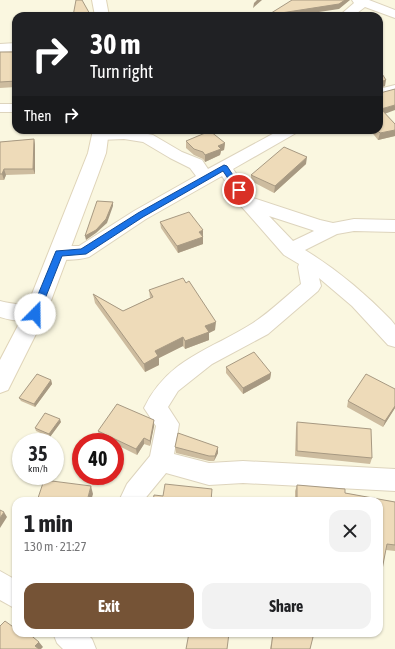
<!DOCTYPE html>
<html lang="en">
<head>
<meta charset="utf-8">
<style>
  body { margin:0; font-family:"Asap Condensed",sans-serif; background:#f2f2f2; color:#202124; height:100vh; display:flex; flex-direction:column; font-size:15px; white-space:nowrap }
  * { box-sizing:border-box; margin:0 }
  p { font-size:13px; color:#757577 }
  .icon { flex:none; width:22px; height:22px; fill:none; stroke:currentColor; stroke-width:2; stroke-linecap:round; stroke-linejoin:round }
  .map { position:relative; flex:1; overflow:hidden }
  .sheet { position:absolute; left:12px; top:497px; width:371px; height:140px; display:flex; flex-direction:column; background:#fff; border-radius:12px; box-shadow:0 1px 3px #0004 }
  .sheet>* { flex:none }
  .guide { position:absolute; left:12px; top:12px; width:371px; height:122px; border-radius:12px; box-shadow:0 1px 3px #0004; background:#202124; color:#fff; overflow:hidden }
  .speed { position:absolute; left:12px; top:433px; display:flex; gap:8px; font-size:20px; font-weight:700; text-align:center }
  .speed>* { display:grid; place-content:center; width:52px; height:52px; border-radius:50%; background:#fff; box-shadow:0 1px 3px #0004; line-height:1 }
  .speed small { font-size:10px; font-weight:400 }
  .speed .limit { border:6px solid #d22; background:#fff; color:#111 }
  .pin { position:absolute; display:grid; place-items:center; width:34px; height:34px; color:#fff; margin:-17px; border:2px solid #fff; border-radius:50%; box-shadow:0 1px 4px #0007 }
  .me { position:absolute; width:44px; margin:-22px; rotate:22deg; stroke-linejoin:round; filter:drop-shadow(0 0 3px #0008) }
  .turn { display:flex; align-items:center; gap:14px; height:84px; padding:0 12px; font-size:18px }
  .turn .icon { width:52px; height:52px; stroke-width:2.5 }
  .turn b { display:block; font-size:28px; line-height:34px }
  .then { display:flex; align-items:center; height:38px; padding:0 12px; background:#0003; gap:8px; font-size:15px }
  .round { display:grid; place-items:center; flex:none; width:42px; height:42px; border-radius:12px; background:#f2f2f2 }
  .head { display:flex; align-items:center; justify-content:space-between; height:68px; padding:0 12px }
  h1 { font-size:24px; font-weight:700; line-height:30px }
  .button { display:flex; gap:8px; margin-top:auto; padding:8px 12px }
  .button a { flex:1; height:46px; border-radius:12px; background:#755336; color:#fff; font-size:16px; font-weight:700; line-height:46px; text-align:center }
  .button a+a { background:#f2f2f2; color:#202124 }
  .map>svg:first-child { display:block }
</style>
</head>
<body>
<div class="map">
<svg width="395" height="649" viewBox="0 0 395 649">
  <rect width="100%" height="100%" fill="#faf7e0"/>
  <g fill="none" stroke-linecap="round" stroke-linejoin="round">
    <!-- street casing -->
    <g stroke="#ddd4bd" stroke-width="2">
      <path id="street" d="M352,0H369L395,10V18L365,7L353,16H339L354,3Z
        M16,43V51L0,52V44Z
        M395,85V94L379,98V89Z
        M0,104H16V112H0Z
        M100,130H128L153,135L182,152L202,160L208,169L280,130H299L296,133L233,169L253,198L320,220L333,223L354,219L395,220V232L354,231L337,234L305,250C336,269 365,293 391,320L395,325V347L388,345L352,306L319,278L321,286L318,291L268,334L212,364L178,391L168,407L179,424L174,454L209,463L243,461L395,469V491L243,483L209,485L166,473L143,501H119L127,484L150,456L156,426L144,408C168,358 211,350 253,323C270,312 286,296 301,284L298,267L299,264L284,255L241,206L222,176L146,219L89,257C78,260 64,261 53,258L50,253L53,248L59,246H79L134,211L196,176L190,168L170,158L143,142L124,139L100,140L95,138L92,135L95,132ZM269,216L312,230L314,231L293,241Z
        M0,301C14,305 28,304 42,309L45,314L42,319C30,323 12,321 0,317Z
        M0,571L16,580V609L0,600Z
        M53,633H86L92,639L96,649H63L57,643Z"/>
    </g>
    <!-- secondary casing -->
    <g stroke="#dfd4b8" stroke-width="2">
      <path id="secondary" d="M92,0H106L109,16H95Z
        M93,130H109L106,153L98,175L46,314L8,390L0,393V360L24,314L88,153Z"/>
    </g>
    <!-- street -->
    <use href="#street" fill="#fff" fill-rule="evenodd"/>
    <!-- secondary -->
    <use href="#secondary" fill="#fff" fill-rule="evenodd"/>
  </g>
  <!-- wall -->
  <path fill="#cdbc9f" d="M0,52H16V87L0,88Z
    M379,69L385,86L379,88L380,93L385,114L395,124V136L378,140L370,130H379Z
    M34,139L35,145V174L6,175L4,180H0V142Z
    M186,141L225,143L224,150L221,151L220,155L205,162L203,159L194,155L186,148Z
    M306,164L274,193L251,181V175Z
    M160,222L203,237V244L178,253L161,228Z
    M149,290L215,330L209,333V340L185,349L183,346L159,358V365L145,372L95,303L93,294L123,311L150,298Z
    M226,367L271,373L270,379L243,394L226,373Z
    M51,380L52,384L35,407L21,401L19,398Z
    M348,401L395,408L383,427L347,407Z
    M154,420V426L150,446L144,444L137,455L115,444V442H111L99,436L98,431Z
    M61,422L50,437L36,431L35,428Z
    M297,422L372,458L370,464L295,456L296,428Z
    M175,447L218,453L214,461H209L176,453Z
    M297,485L345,493L395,502V551L386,550L379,501H295V491Z
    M273,633H314L310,649H270Z"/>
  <!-- shaded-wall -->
  <path fill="#a79982" d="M257,0H262L253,8L254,3Z
    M345,0H350L339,9L292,16H268V15Z
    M386,80L385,86L379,88V82Z
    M395,105V110L379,116L381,109Z
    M395,130V136L378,140L380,133Z
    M34,139L35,145V174L33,169Z
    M225,143L224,150L221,151L220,155L205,162V155L218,146Z
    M307,157L306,164L274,193L275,186Z
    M4,169L6,175L4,180L2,174Z
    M113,202V206L107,223L96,233L86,240L85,236Z
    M203,230V237L199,232Z
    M203,237V244L178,253L177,246Z
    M216,322L215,330L209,333V340L185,349V341L205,326Z
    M183,337V346L159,358V365L145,372L144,364L155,351Z
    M271,373L270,379L243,394V388Z
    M51,380L52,384L35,407L34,404Z
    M395,406V408L383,427L385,421Z
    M60,419L61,422L50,437L49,434Z
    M154,420V426L150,446V441Z
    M144,438V444L137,455L136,449Z
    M218,447V453L214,461L215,456Z
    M91,486L93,494L91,501H87Z
    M4,512L7,517L0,528V518Z
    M39,642L43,647L41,649H37L35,646Z"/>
  <!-- building -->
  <path fill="#eedbb9" stroke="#a79982" d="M76,0H82L91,16H73Z
    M292,0H345L339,4L268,15Z
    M0,52H16V81L0,82Z
    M379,69L386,80L379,82L380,93L395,89V105L381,109L395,124V130L380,133L377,130H379Z
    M210,131L225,143L218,146L221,149L205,155L203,152L194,149L186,141Z
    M34,139L33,169H4L2,174H0V142Z
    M284,147L307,157L275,186L251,175Z
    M97,201L113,202L106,219L96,230L85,236Z
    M189,212L203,230L199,232L203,237L177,246L160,222Z
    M183,278L186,283L189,281L216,322L205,326L209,332L185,341L183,337L155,351L158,356L144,364L93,294L123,311L153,297L149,290Z
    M254,352L271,373L243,388L226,367Z
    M37,374L51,380L34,404L19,398Z
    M366,374L395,389V406L385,421L348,401Z
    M117,404L154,420L150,441L144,438L136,449L98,431Z
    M45,413L60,419L49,434L35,428Z
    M297,422L371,429L372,458L297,451Z
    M178,433L218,447L215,456H209L175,447Z
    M44,480L91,486L87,501H37Z
    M165,484L212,489L211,501H153L154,495L163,496Z
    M297,485L345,489V493L395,502V545L387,544L379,585V501H297Z
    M0,510L4,512L0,518Z
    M5,621L16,629V633H28L39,642L35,646L39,649H0V626Z
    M189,633H229L227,649H186Z
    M273,633H314L310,649H271Z"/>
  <!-- route -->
  <path fill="#1a73e8" stroke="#114b97" d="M224,165L227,166L242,189V192H237L223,171L143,217L86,254L62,256L39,314L35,317L32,316L30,314L56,251L81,249L138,213Z"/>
</svg>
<div class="speed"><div>35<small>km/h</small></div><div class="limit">40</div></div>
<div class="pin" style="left:239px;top:190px;background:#d93025"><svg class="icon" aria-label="arrive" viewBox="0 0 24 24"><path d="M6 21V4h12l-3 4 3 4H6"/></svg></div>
<svg class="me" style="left:35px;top:314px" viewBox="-20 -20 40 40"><circle r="19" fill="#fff"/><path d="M0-13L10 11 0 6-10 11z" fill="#1a73e8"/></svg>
<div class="guide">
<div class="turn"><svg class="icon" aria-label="right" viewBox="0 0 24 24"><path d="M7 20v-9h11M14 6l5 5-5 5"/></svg><div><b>30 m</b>Turn right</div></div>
<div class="then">Then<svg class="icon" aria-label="right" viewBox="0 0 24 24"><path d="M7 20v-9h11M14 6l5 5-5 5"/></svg></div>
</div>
<section class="sheet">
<div class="head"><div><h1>1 min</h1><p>130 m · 21:27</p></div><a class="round"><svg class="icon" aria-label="close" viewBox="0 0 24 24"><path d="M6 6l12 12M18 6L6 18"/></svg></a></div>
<div class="button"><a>Exit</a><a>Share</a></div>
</section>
</div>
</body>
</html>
